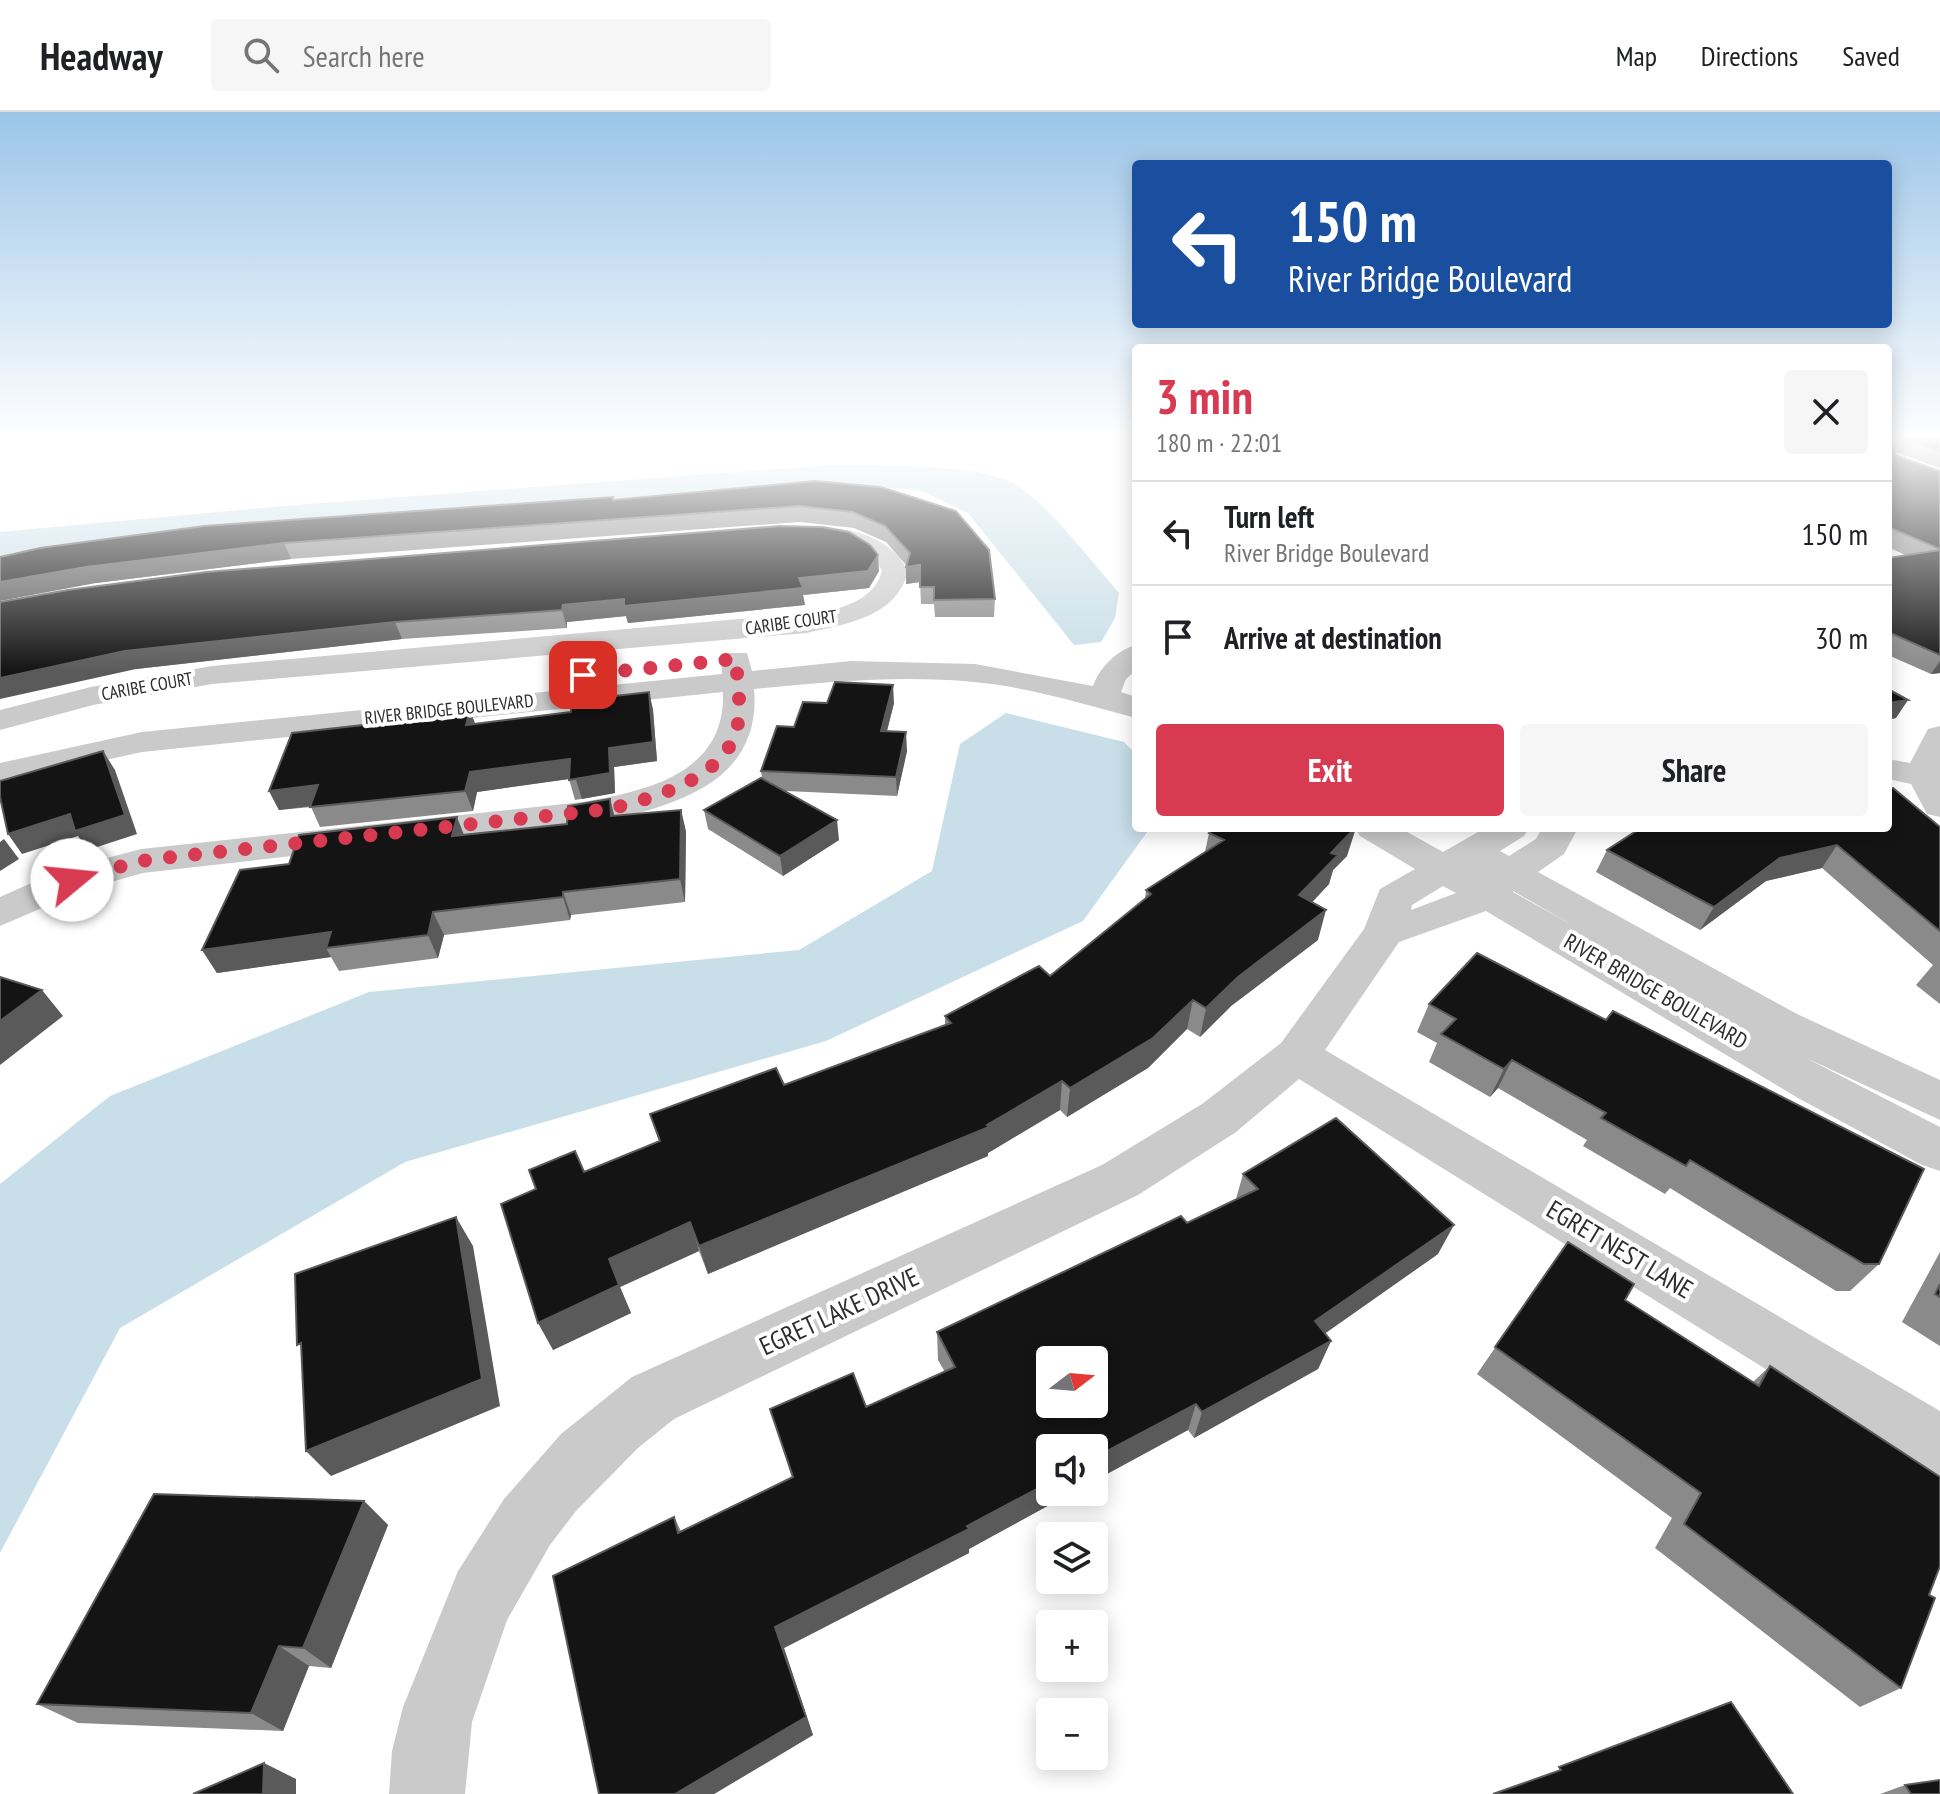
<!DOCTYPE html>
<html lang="en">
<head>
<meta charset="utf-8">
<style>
  body { margin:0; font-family:"PT Sans Narrow",sans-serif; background:#f6f6f6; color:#202124; height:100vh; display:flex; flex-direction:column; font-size:30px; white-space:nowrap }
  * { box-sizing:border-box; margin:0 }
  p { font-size:26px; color:#757577 }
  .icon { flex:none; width:44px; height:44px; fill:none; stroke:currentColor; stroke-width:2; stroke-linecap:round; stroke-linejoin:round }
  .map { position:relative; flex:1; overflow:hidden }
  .drawer { position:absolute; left:1132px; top:232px; width:760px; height:488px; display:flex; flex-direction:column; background:#fff; border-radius:8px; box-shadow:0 4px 20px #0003 }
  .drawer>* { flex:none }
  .banner { position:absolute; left:1132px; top:48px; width:760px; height:168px; border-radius:8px; box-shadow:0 4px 20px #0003; background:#1a4fa0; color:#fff; overflow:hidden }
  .needle { width:52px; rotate:74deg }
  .tools { position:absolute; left:1036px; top:1234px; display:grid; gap:16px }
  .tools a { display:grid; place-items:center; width:72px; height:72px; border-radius:8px; background:#fff; box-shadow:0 4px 20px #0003; font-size:40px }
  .pin { position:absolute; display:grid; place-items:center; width:68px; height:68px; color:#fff; margin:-34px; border-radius:16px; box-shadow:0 4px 12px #0006 }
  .me { position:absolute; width:88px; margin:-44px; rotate:73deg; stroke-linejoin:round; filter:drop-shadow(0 0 6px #0008) }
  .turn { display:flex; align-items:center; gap:28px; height:168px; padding:0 24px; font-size:36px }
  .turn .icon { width:104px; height:104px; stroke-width:2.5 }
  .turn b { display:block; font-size:56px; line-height:68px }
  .round { display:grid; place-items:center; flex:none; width:84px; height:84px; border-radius:8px; background:#f6f6f6 }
  .summary { display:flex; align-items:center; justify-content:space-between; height:136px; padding:0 24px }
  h1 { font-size:48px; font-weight:800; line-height:60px; color:#d83a52 }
  .action { display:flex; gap:16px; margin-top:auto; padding:16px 24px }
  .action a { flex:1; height:92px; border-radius:8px; background:#d83a52; color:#fff; font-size:32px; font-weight:800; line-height:92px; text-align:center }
  .action a+a { background:#f6f6f6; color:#202124 }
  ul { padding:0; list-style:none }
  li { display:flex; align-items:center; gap:24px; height:104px; padding:0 24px; border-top:2px solid #e0e0e0 }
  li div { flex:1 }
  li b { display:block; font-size:30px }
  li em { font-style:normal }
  header { display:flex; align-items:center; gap:48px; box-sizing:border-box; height:112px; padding:0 40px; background:#fff; border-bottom:2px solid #e0e0e0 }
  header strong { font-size:38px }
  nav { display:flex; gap:44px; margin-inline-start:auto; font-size:28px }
  .search { width:560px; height:72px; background:#f6f6f6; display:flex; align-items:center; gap:20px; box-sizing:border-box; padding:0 28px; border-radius:8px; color:#757577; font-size:30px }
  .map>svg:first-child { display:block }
</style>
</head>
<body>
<header>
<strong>Headway</strong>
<div class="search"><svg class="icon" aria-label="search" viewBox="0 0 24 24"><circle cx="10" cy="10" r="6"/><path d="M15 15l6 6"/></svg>Search here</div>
<nav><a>Map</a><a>Directions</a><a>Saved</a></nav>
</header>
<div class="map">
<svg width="1940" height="1682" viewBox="0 0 1940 1682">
  <rect width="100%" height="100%" fill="#fff"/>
  <!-- water -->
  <path fill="#c8dee8" d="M831,353C874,353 984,351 1018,374C1054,399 1090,448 1119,481L1115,506L1101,530L1074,533L968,401L919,378L858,374L0,453V420L295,393Z
    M1006,601L1124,630L1136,642V716H1150L1083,809L826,929L405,1050L120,1216L0,1441V1072L110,984L369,880L799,838L932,759L960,632Z"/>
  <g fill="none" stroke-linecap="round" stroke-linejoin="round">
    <!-- street -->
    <path fill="#cacaca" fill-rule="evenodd" d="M817,414C854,417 890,424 908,459C897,505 846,512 806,521L212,572L93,593L0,618V598L91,575L212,554L828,499C852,493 875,484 882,459C868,430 835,433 808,426L805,421L808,416Z
      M1136,533V558L1126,567L1121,580L1136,585V606C1083,592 1029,575 974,570C901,563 827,570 754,577C758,618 742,652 706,674C631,717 535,717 451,726C349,738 246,749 143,761L86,777L0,814V785L58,759L141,737L582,690C648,679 726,661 723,580L142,640L0,671V651L142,620L722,562L721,547L725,541H747L752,559L851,549L975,552L1093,574C1100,555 1117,538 1136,533Z
      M1940,614V705L1927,702L1911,672L1888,667V647L1910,651L1928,617Z
      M1355,716H1400L1443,740L1485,716H1529L1524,724L1500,739L1509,744L1536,727L1542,716H1578L1564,742L1538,760L1797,902L1940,968V1008L1806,946L1940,1015V1059L1922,1053L1798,986L1486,799L1399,830L1325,938L1940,1299V1366L1918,1357L1846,1307L1299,967L1236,1020L1138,1083L674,1307L638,1336L576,1399L550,1433L507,1508L472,1610L465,1682H389L392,1639L403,1595L458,1459L504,1387L561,1322L632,1265L1102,1053L1202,992L1281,931L1364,817L1380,777L1415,757L1360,724ZM1443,774L1456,781L1411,798L1412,793ZM1513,779L1574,814L1513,780Z"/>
  </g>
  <!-- wall -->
  <path fill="#8a8a8a" d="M1888,325H1940V356L1895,340V343L1940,359V561L1931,562L1888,543V446L1905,443L1888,435Z
    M881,375L995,487L994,505H935L934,492H921L920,470L906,472V453L886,430L854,416L800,410L291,447L96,471L0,445L613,388Z
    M879,459L869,476L803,483L805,493L628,511L626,504L567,510V516L402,527L136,557L0,490Z
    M649,580L653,598L657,649L614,655L615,681L575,688L569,667L477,680L473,699L320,715L311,695L279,698L269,679L390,610L470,598L475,612L571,600Z
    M827,591H894L887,619L907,639L897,684L786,679L839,728L783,764L708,717L704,698L762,666L761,659L794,615Z
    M681,698L686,720L685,790L571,803L570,808L444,823L438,846L339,859L331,845L217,861L202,838L289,752L464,723L567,712L615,704Z
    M1940,715V892L1916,873L1933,853L1822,756L1766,769L1700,818L1596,760L1607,738Z
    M1209,721L1347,744L1333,758L1329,772L1312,790L1318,828L1231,894L1200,925L1187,917L1148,956L1067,1005L1060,998L988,1041V1044L708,1162L699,1139L620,1175L631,1201L553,1238L584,1060L659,1029L650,1002L784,973L945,913V904L1050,864L1145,787L1146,778L1205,740Z
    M1477,841L1879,1152L1850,1179H1836L1670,1076L1665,1082L1583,1034L1587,1028L1498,976L1490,985L1429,950L1437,931L1417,920L1429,892Z
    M1243,1062L1438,1142L1325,1221L1331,1229L1318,1257L1194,1326L1188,1318L1094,1369V1336L1050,1380H1073L969,1437V1441L784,1536L813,1623L714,1682L674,1405L681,1419L792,1365L770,1297L866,1295L945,1260L938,1248L937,1220L1187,1111L1236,1087Z
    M1568,1130L1625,1188L1753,1270L1770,1254L1929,1483L1901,1576L1860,1595L1655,1436L1672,1406L1477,1262Z
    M1940,1140V1234L1902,1210Z
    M364,1389L388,1413L331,1556L309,1554L283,1619L78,1611L37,1592Z
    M1905,1673L1940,1682H1880Z"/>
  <!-- shaded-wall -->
  <path fill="#5a5a5a" d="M284,431L291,447L96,471L0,489V470L86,455Z
    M878,443L879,459L869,476L803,483L805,493L628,511L626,504L567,510V516L562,498L563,493L799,466Z
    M920,453V470L906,472V455Z
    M395,510L402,527L136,557L0,587V566L125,539Z
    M1940,549V561L1931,562Z
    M893,573L894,591L882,638L881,619Z
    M649,580L653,598L657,649L614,655L615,681L582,687L576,668Z
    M1908,588L1896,606L1888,608V591Z
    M470,598L477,617L466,613Z
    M906,620L907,639L897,684L896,665Z
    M103,639L115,658L137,722L88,738L78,724L22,742L8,722Z
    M570,647L576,666L477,680L473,699L465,679L470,660Z
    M318,673L328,692L279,698L269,679Z
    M610,687L616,710L611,704Z
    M681,698L686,720L685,790L680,767Z
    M457,705L466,728L452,724Z
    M837,708L839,728L783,764L780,744Z
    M1356,716L1347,744L1333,758L1329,772L1292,812L1299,783L1331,741Z
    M4,727L19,747L0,759V730Z
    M1837,733L1822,756L1766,769L1700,818L1714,795L1780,746Z
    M563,780L571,803L570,808L563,785Z
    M1326,798L1318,828L1231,894L1200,925L1206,896L1238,865Z
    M433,800L444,823L438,846L428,823Z
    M331,820L326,836L331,845L217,861L202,838Z
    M42,878L63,904L0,953V909Z
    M1193,888L1187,917L1148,956L1067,1005L1070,976Z
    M1512,948L1498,976L1490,985L1504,957Z
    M1062,969L1060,998L988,1041V1044L708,1162L699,1134L987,1013Z
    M456,1105L473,1134L500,1294L331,1364L306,1339Z
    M690,1110L699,1139L620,1175L631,1201L553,1238L538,1211L609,1147Z
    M1454,1113L1438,1142L1303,1237L1315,1209Z
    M1331,1229L1318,1257L1194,1326L1202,1300Z
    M1196,1292L1188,1318L1094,1369V1346Z
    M1050,1370V1380H1073L969,1437V1441L784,1536L813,1623L714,1682H675L775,1515Z
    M364,1389L388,1413L331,1556L303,1536Z
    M279,1534L309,1554L283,1619L251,1601Z
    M264,1651L296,1667V1682H263Z"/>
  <!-- building -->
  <path fill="#141414" stroke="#5a5a5a" stroke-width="2" fill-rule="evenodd" d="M1888,325H1896L1893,327L1895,343L1940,359V437L1888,415Z
    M1899,325H1940V339Z
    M815,369L881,375L956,399L989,438L995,487L934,488V475H920V453L906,455L910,441L885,414L853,400L799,394L284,431L86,455L0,470V445L40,436L204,414L613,385V388Z
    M780,414L822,415L849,420L870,433L878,443L868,459L799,466L803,476L624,494V487L563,493L562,498L395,510L125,539L0,566V490L68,478L206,460Z
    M1940,438V543L1888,520V446Z
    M835,570L893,573L881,619L906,620L896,665L761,659L777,614L794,615L803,590L827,591Z
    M1888,577L1908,588L1888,591Z
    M649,580L653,630L609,636L610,661L569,668L570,647L470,660L465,679L310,695L318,673L269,679L292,621L390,610L391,606L470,598L466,613L571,600L572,589Z
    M103,639L125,703L75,719L70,702L8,722L0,685V669Z
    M761,666L837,708L780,744L704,698Z
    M1888,676H1893L1940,715V819L1837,733L1780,746L1714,795L1607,738L1641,716H1888Z
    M610,687L611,704L681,698L680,767L563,780V785L433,800L428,823L326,836L331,820L202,838L240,758L289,752L299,723L457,705L452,724L567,712L568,694Z
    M1215,716H1355L1331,741L1338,743L1299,783L1326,798L1238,865L1206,896L1193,888L1153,926L1070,976L1062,969L987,1013L989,1015L699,1134L690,1110L609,1147L619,1173L538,1211L501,1092L536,1077L529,1058L575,1039L584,1060L660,1029L650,1002L776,956L784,973L951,911L945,904L1039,854L1050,864L1151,782L1146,778L1224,728L1209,721Z
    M1477,841L1606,908L1613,899L1924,1057L1879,1152H1864L1690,1048L1686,1054L1601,1006L1606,1001L1512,948L1504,957L1441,922L1456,907L1429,892Z
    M0,865L42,878L0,909Z
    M1336,1006L1454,1113L1315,1209L1331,1229L1202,1300L1196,1292L1094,1346V1336H1050V1370L967,1414L969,1417L775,1515L806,1605L675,1682H599L553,1464L674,1405L678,1421L793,1365L770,1297L853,1261L866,1295L955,1255L937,1220L1181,1104L1187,1111L1258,1077L1243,1062ZM1050,1248H1094V1292H1050Z
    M456,1105L482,1267L306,1339L301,1231L297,1233L295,1162Z
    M1568,1130L1634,1172L1625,1188L1759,1274L1770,1254L1940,1365V1454L1929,1483L1935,1486L1901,1576L1684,1412L1701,1381L1495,1235Z
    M1940,1172V1185L1935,1182Z
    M154,1382L364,1389L303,1536L279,1534L251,1601L37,1592Z
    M1731,1590L1793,1682H1493L1561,1658L1559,1655Z
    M264,1651L263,1682H193Z
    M1940,1668V1682H1911L1905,1673Z"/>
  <!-- sky -->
  <linearGradient id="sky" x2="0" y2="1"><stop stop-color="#9bc5e8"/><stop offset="0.58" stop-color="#fff"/><stop offset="1" stop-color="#fff" stop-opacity="0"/></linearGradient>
  <rect width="1940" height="560" fill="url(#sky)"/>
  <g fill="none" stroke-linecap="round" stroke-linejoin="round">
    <!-- route -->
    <path stroke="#d83a52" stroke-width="14" stroke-dasharray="0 25.2" d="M72,768L141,749L173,745L610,697C653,686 725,667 737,616C742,595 737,569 736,547L583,563"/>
  </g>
  <g text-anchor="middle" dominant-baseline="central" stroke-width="8" stroke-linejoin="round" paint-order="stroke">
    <!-- far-street labels -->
    <g font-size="18" fill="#2d2d2d" stroke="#fff">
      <text transform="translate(791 510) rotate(-8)">CARIBE COURT</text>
      <text transform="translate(147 574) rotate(-10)">CARIBE COURT</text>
      <text transform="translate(449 597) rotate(-6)">RIVER BRIDGE BOULEVARD</text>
    </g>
    <!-- street labels -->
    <g font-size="22" fill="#2d2d2d" stroke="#fff">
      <text transform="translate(1656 879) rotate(30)">RIVER BRIDGE BOULEVARD</text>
    </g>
    <!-- near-street labels -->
    <g font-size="26" fill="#2d2d2d" stroke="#fff">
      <text transform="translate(1620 1137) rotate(31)">EGRET NEST LANE</text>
      <text transform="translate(839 1199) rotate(-25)">EGRET LAKE DRIVE</text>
    </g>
  </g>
</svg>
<div class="tools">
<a><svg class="needle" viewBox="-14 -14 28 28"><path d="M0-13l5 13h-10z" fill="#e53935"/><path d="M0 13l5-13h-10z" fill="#757577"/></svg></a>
<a><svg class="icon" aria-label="sound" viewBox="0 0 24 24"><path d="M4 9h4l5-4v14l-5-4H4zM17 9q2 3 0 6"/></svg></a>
<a><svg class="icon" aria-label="layers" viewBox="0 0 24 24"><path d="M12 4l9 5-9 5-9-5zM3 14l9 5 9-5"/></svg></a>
<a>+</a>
<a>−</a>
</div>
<div class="pin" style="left:583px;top:563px;background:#d93025"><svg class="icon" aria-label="arrive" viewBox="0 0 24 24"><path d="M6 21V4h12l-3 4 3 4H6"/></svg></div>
<svg class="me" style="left:72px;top:768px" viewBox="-20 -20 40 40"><circle r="19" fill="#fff"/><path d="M0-13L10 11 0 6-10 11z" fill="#d83a52"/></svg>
<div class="banner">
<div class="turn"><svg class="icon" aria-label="left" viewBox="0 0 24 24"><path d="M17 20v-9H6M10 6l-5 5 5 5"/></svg><div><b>150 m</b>River Bridge Boulevard</div></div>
</div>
<section class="drawer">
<div class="summary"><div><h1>3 min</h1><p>180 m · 22:01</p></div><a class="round"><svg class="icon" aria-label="close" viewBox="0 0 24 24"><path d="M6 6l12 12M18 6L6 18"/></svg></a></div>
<ul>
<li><svg class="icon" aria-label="left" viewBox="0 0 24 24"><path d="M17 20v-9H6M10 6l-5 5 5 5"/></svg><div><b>Turn left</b><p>River Bridge Boulevard</p></div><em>150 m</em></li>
<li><svg class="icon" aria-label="arrive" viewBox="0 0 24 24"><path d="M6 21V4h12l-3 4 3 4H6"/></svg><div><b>Arrive at destination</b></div><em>30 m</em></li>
</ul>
<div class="action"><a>Exit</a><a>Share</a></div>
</section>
</div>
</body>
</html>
